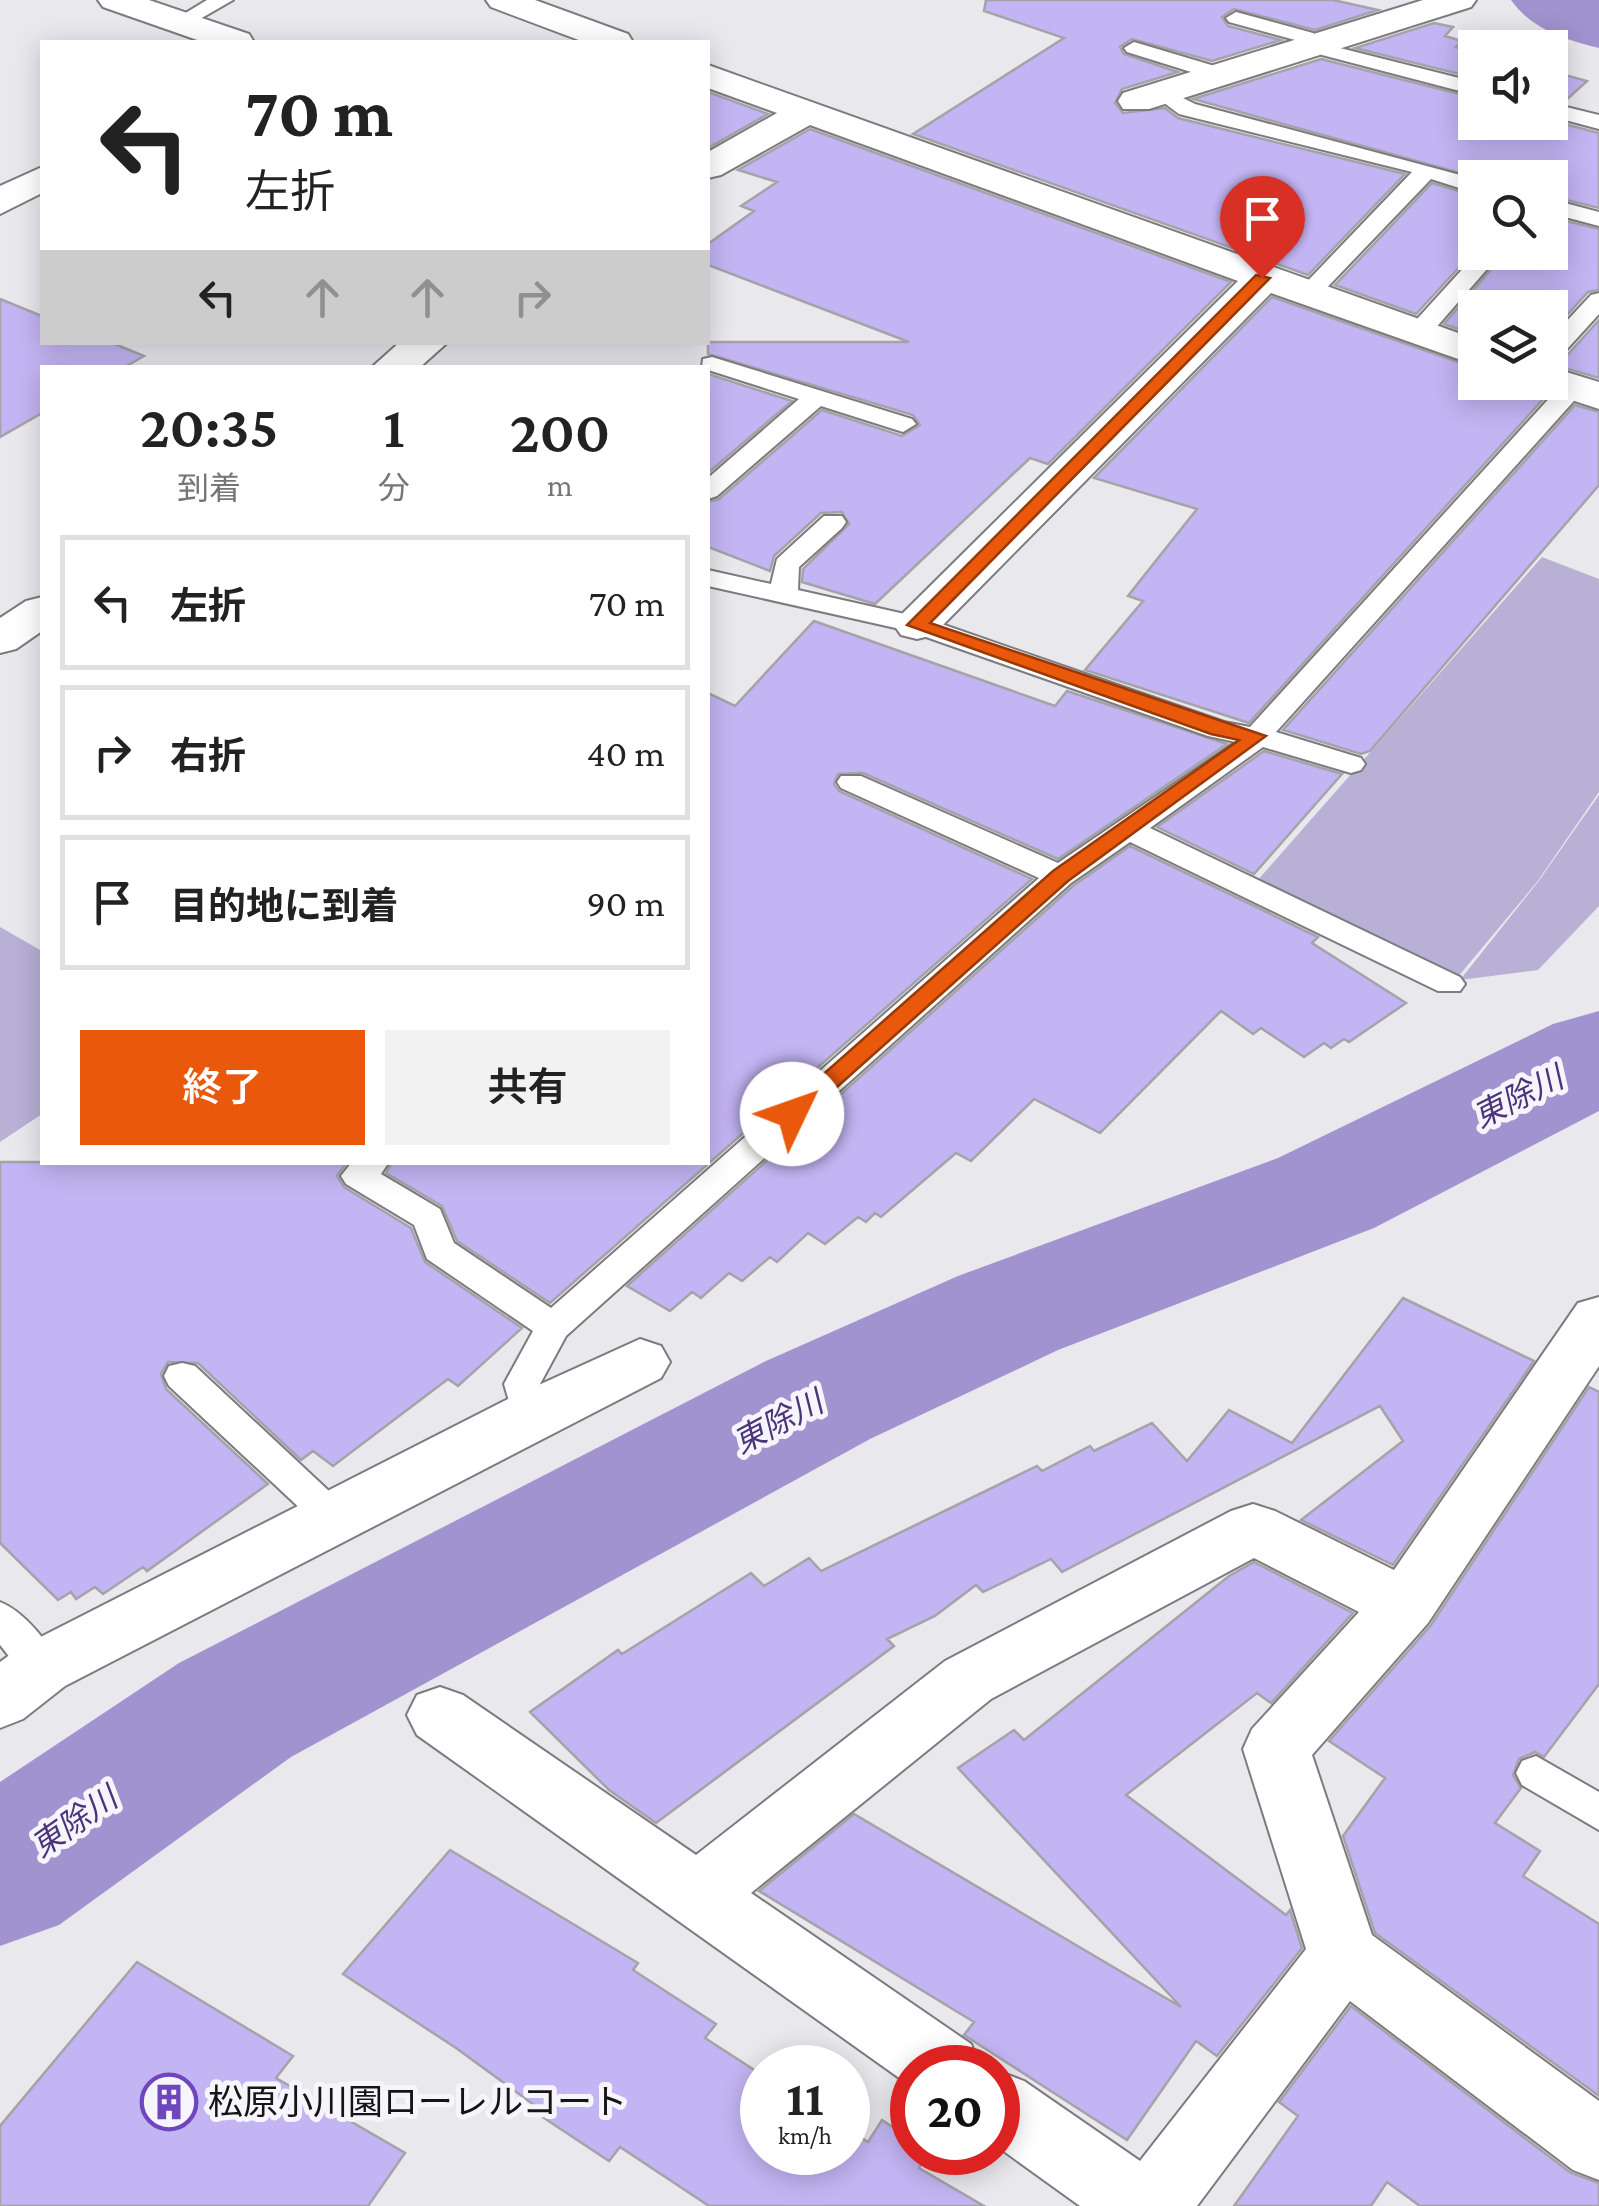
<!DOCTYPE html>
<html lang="ja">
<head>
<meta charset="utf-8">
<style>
  body { margin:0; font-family:"Crimson Pro","Noto Sans JP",serif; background:#f2f2f2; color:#222; height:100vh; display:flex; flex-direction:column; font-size:38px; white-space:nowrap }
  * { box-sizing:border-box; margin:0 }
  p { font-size:32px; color:#767676 }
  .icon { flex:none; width:55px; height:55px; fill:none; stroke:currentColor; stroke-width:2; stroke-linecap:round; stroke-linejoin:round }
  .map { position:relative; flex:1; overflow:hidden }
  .side { position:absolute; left:40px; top:365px; width:670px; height:800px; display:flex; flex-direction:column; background:#fff; border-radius:0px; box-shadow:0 5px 25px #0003 }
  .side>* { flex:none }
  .hud { position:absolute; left:40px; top:40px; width:670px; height:305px; border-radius:0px; box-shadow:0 5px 25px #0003; background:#fff; color:#222; overflow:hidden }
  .controls { position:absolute; left:1458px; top:30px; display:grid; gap:20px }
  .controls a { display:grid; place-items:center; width:110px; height:110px; border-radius:0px; background:#fff; box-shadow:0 5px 25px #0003; font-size:50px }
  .speed { position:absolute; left:740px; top:2045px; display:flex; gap:20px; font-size:50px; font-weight:700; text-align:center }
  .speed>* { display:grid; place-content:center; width:130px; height:130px; border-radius:50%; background:#fff; box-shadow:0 5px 25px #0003; line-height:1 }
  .speed small { font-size:25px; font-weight:400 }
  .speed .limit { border:15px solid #d22; background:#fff; color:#111 }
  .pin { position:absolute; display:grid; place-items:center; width:85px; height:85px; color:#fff; margin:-102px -42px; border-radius:50% 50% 50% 0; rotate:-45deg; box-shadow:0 0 10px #0007 }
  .pin .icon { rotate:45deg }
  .me { position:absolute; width:110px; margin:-55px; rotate:48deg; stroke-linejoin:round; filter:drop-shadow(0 0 8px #0008) }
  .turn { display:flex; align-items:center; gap:35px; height:210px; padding:0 40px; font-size:45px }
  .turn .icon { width:130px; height:130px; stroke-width:2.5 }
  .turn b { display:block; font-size:70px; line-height:85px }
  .lanes { display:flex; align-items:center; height:95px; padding:0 40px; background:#0003; justify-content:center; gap:50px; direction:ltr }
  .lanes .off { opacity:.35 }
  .eta { display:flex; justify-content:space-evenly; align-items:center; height:170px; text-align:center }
  .eta b { font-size:60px; font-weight:600; line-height:70px }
  .cta { display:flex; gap:20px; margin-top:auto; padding:20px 40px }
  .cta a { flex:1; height:115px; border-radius:0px; background:#ea580c; color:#fff; font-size:40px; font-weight:600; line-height:115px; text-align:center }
  .cta a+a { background:#f2f2f2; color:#222 }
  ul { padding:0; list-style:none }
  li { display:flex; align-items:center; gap:30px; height:135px; margin:0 20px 15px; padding:0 20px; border:5px solid #e0e0e0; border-radius:0px }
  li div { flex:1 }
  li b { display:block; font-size:38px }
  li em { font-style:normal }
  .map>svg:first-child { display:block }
</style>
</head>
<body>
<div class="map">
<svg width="1599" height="2206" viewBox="0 0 1599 2206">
  <rect width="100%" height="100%" fill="#e9e8ed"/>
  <!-- green -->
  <path fill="#b8b0d5" d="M1542,557L1599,579V792L1537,882L1457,978L1257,881Z
    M1599,795V906L1538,970L1460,980L1538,882Z
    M0,927L42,951V1114L0,1142Z"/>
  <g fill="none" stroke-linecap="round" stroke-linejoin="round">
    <!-- river -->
    <path fill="#a193cf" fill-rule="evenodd" d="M1511,0H1599V48C1566,40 1531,29 1511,0Z
      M1599,1011V1111L1374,1228L1058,1350L870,1439L291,1757L59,1925L0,1946V1782L179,1663L766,1361L958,1276L1278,1158L1553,1024Z"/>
  </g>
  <!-- building -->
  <path fill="#c3b4f3" stroke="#a4a3a8" stroke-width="2.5" d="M986,0H1333L1378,10L1315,30L1234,9L1222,17L1228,26L1281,40L1212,61L1132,39L1120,47L1124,54L1178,72L1122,89L1115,103L1123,113L1165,108L1178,118L1405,174L1308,275L913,134L1064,38L984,11Z
    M1434,23L1453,27L1445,36L1462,41L1456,47L1475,52V78L1355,48Z
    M1321,59L1475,98V122H1557L1599,133V208L1550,196V178H1478L1193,99Z
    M1550,71L1587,81L1564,102L1550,100Z
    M708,92L768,114L708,148Z
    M810,129L1231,282L1048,464L1030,458L875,604L802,582L803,569L849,524L842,512L821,513L774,556L770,571L708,547V502L719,499L822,410L902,436L920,425L913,415L708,354V342H909L708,265V244L754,211L741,206L777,182L738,170Z
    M1432,183L1475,196V250L1416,314L1335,285Z
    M1550,217L1599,229V290L1588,292L1550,334V308H1475V335L1444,324L1506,252H1550Z
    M1272,297L1475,368V382H1528L1534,392L1546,396L1249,723L1085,670L1143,601L1128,596L1197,509L1094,478Z
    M0,299L42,316V342H110L144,356L123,368H42V413L0,437Z
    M1599,320V378L1551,364L1562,361Z
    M708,374L792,401L708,473Z
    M1575,405L1599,412V485L1370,751L1361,754L1283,730Z
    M814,621L1055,706L1067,691L1227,744L1058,859L863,773L838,774L834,784L839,791L1032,879L550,1303L457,1241L442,1206L386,1173L392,1162H708V693L735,706Z
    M1264,751L1342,774L1254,874L1157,827Z
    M1130,846L1318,937L1312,943L1406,1003L1349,1042L1344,1039L1331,1048L1324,1043L1304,1057L1261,1028L1253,1034L1221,1011L1100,1133L1034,1099L971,1161L956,1153L881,1217L875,1213L866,1222L858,1217L825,1244L808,1233L777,1262L770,1257L742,1281L729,1273L701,1298L692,1292L670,1311L627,1286L1073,886Z
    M0,1162H347L337,1176L344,1187L411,1228L425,1262L522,1328L458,1386L448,1379L333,1466L313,1451L301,1460L198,1363L168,1362L161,1374L166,1389L268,1484L147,1571L143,1567L103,1594L95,1587L76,1599L71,1592L58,1600L0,1543Z
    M1403,1298L1534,1361L1393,1565L1301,1520L1403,1441L1380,1406L1062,1572L1051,1559L983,1592L976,1585L935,1616L887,1639L894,1646L656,1823L609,1790L530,1712L618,1650L622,1654L751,1573L764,1586L809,1558L821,1571L1037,1466L1042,1471L1090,1446L1094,1451L1152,1423L1187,1461L1229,1410L1292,1443Z
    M1589,1387L1599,1392V1684L1544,1757L1535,1752L1519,1759L1513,1775L1521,1788L1495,1823L1540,1851L1523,1876L1599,1924V2096L1375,1933L1343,1836L1385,1778L1329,1741L1431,1625Z
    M1254,1562L1353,1613L1271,1703L1257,1693L1126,1795L1286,1915L1290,1910L1302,1948L1217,2056L1196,2041L1127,2140L964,2035L974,2022L759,1891L854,1814L1181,2007L958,1768L1014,1730L1024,1740L1229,1576Z
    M450,1850L638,1963L633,1970L716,2024L705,2038L762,2075V2152H848V2129L868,2142L882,2120L912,2140V2152H929L919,2168L984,2206H709L620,2147L609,2161L538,2114L541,2110L456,2048L343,1974Z
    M137,1962L293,2056L276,2078L405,2153L368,2206H0V2126Z
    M1351,2006L1571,2173L1599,2183V2206H1420L1387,2182L1371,2206H1234L1298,2116L1279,2102Z"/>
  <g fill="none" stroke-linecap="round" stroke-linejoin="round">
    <!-- lane casing -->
    <g stroke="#7c7b7f" stroke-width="4">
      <path id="lane" d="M207,0H233L186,27L179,29L169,23Z
        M1236,12L1313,33L1336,47L1475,82V95L1322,55L1299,41L1229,22L1226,18Z
        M1134,42L1228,70L1231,75L1220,81L1127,52L1124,48Z
        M1163,88L1195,104L1475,179V193L1431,179L1315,300H1299V290L1412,172L1179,114L1152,94Z
        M1550,103L1599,115V129L1550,116Z
        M1550,199L1599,212V226L1550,213Z
        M1478,252H1502L1426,339H1408L1405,334L1408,329Z
        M1599,293V314L1559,358L1550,360V339L1591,295Z
        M712,357L912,419L916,424L903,432L821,406L717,496L708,499V478L799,399L702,368L703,359Z
        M1573,380L1582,382L1585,387L1582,392L1276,732L1361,758L1365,764L1361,770L1351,773L1263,747L1150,828L1460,977L1465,984L1460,991H1438L1130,842L1071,883L566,1336L540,1384L547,1415L542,1425L529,1429L516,1425L504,1384L533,1331L427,1259L414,1225L346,1184L341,1176L352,1162H389L381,1174L440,1209L454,1243L551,1308L1039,878L841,788L837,782L841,776H861L1058,863L1236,742L1208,736L909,631L708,586V570L771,584L777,559L824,516H842L846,522L842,528L799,567L798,590L927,619L1224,722L1250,727L1564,382Z
        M182,1363L195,1366L346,1507L352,1517L346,1527L333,1532L320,1527L169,1386L164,1376L169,1366Z
        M0,1602C24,1611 50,1644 61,1667L56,1678C28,1688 16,1664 0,1645Z
        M1536,1756L1599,1792V1830L1522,1785L1516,1773L1522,1761Z"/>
    </g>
    <!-- street casing -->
    <g stroke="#7c7b7f" stroke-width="4">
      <path id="street" d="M98,0H149L249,34L254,42H203L103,7Z
        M486,0H535L628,34L633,42H584L491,7Z
        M1423,0H1476L1471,7L1149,109H1123L1118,101L1123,93Z
        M708,65L1475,339V365L1271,293L933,635L917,639L901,635L894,625L901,615L1238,281L810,125L721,175L708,178V152L777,113L708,88Z
        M42,167V193L0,214V186Z
        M400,342H448L419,368H371Z
        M1550,367L1599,382V409L1535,388L1532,382H1550Z
        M42,597V631L16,649L0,653V618L26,601Z
        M1599,1297V1366L1428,1623L1312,1755L1372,1935L1599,2101V2180L1573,2170L1350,2001L1197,2206H1080L998,2147V2071L1024,2081L1140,2161L1306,1949L1243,1749L1252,1729L1359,1612L1254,1558L991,1699L751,1893L971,2044L981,2068H912V2087L417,1735L407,1715L417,1695L440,1687L463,1695L696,1855L945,1661L1231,1511L1253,1504L1275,1511L1394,1570L1578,1303Z
        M640,1339L661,1346L670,1362L661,1378L65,1686L23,1719L0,1728V1662L19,1648L508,1399Z"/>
    </g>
    <!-- lane -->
    <use href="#lane" fill="#fff" fill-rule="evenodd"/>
    <!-- street -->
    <use href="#street" fill="#fff" fill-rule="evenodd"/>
  </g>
  <!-- route -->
  <path fill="#ea580c" stroke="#983908" stroke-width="2.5" d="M1256,275L1270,278L930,623L1266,736L1068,881L800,1120H784V1109L1053,871L1239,740L1211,734L907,625Z"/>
  <!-- icons -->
  <defs>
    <g id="building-ring" transform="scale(2.875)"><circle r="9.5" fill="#f6f5fb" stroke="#6f46be" stroke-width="1.5"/><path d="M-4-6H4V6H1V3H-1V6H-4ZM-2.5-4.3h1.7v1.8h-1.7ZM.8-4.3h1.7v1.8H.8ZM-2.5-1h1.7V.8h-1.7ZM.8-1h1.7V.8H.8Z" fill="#6f46be"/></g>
  </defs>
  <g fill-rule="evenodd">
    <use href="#building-ring" x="169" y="2102"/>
  </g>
  <g text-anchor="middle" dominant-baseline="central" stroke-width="10" stroke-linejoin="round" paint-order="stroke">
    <!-- water labels -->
    <g font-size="32" font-style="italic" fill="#4b347c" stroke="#f6f5fb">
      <text transform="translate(1518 1097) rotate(-27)">東除川</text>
      <text transform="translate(778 1422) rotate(-28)">東除川</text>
      <text transform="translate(74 1822) rotate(-35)">東除川</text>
    </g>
    <!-- near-poi labels -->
    <g font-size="35" fill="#151416" stroke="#f6f5fb" text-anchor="start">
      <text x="208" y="2102">松原小川園ローレルコート</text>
    </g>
  </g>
</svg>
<div class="controls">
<a><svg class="icon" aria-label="sound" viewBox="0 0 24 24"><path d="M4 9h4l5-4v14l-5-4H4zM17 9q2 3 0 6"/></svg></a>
<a><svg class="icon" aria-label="search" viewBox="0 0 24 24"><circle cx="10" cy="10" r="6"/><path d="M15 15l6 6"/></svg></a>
<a><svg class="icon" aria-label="layers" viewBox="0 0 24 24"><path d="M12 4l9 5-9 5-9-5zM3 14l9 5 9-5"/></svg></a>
</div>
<div class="speed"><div>11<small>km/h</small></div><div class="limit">20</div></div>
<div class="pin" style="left:1262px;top:278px;background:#d93025"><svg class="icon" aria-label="arrive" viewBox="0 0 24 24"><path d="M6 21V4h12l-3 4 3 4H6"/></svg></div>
<svg class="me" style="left:792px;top:1114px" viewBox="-20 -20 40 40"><circle r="19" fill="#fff"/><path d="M0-13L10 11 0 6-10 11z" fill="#ea580c"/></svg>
<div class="hud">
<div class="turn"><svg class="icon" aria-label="left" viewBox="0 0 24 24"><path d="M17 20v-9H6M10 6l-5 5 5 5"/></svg><div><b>70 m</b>左折</div></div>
<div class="lanes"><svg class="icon" aria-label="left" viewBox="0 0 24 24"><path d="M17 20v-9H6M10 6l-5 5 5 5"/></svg><svg class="icon off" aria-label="ahead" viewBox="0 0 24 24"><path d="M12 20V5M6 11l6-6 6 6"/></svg><svg class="icon off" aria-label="ahead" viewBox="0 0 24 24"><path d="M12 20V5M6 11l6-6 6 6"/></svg><svg class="icon off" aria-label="right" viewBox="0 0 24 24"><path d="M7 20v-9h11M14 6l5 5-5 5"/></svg></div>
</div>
<section class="side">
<div class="eta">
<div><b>20:35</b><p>到着</p></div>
<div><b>1</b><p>分</p></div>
<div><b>200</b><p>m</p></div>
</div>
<ul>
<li><svg class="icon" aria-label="left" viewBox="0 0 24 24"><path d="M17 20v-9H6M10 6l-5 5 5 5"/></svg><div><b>左折</b></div><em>70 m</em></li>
<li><svg class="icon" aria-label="right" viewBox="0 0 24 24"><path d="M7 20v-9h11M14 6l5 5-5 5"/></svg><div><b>右折</b></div><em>40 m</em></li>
<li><svg class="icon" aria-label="arrive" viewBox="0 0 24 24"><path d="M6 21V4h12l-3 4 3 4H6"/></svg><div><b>目的地に到着</b></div><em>90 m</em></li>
</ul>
<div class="cta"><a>終了</a><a>共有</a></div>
</section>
</div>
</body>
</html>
